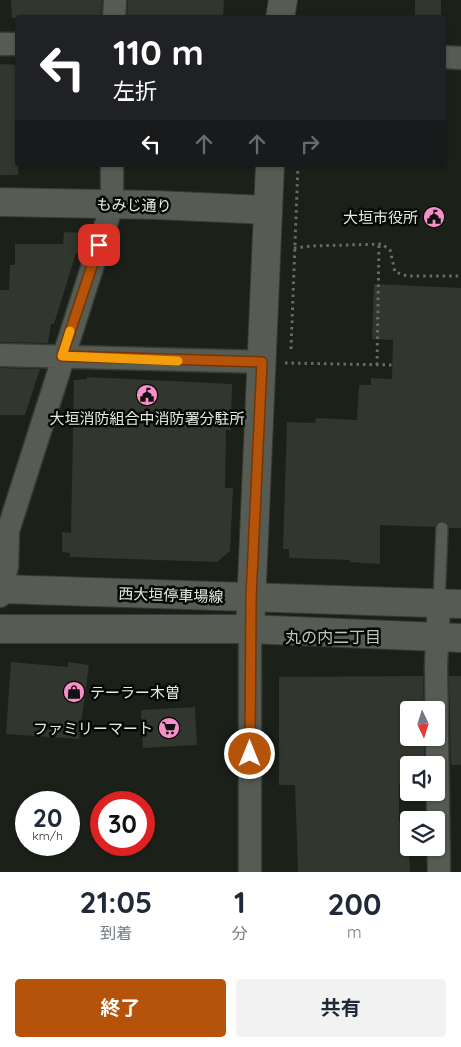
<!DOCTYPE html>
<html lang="ja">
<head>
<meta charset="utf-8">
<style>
  body { margin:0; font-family:Quicksand,"Noto Sans JP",sans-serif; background:#f2f2f3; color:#1f2937; height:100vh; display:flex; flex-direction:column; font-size:19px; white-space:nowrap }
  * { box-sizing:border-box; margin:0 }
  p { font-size:16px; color:#747a83 }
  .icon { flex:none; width:28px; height:28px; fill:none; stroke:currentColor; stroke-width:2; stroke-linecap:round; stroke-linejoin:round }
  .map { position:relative; height:872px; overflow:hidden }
  .sheet { display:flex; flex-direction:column; background:#fff; flex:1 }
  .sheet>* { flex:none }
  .banner { position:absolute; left:15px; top:15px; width:431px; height:152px; border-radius:5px; box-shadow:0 1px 4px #0004; background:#202124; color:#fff; overflow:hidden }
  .needle { width:32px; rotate:176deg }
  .buttons { position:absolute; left:400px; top:701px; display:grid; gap:10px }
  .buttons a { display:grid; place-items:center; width:45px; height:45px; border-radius:5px; background:#fff; box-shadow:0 1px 4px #0004; font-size:25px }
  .speed { position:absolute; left:15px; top:791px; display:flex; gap:10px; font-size:25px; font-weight:700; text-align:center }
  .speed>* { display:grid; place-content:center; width:65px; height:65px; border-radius:50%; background:#fff; box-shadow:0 1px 4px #0004; line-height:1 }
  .speed small { font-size:12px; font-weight:400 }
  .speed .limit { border:8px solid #d22; background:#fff; color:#111 }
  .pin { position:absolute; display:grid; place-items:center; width:42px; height:42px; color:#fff; margin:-21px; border-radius:10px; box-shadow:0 2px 8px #0006 }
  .me { position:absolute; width:55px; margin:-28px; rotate:0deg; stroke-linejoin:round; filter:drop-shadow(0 0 4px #0008) }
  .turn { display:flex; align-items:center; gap:18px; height:105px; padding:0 15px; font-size:22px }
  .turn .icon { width:65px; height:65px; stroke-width:2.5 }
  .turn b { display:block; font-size:35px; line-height:42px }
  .lanes { display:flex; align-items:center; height:48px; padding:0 15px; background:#0003; justify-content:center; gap:25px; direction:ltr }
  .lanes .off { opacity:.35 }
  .eta { display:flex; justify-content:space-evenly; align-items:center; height:85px; text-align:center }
  .eta b { font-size:30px; font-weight:700; line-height:35px }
  .cta { display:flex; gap:10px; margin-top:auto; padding:10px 15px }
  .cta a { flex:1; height:58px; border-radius:5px; background:#b45309; color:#fff; font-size:20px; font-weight:700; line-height:58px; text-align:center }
  .cta a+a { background:#f2f2f3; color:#1f2937 }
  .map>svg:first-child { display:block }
</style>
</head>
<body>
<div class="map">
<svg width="461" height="872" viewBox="0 0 461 872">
  <rect width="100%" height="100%" fill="#1b2019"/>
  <!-- building -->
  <path fill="#31362f" d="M11,0H102L101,18H12Z
    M128,0H224L223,18H127Z
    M415,0H441V18H415Z
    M0,64L18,65V175H0Z
    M64,232L87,233L79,254L76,253L54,324H51L48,343L0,342V290H9L10,265H15V244H63Z
    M374,284L461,288V528H449L448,524L443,521L438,522L435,527L380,525V564L350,562V560L289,558V549H283L287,422L315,423L316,418L357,420L359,385H371V378L392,379L393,340L372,339Z
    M0,368L40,369L25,415H0Z
    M87,377L232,384L231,430H226L225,488H233L230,551L217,562L70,557V553L62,552V532L71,533L74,380L87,379Z
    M11,662L68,667V662L89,665L79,739L6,734Z
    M423,676L424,710H409V738H424V765H409V784H399V822H407L410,872H298L295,785H279V677Z
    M449,676H461V765H451Z
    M195,707L197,745L143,748L141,710Z"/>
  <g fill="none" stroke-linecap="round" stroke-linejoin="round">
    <!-- service casing -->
    <g stroke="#373a36" stroke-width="14">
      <path id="service" d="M439,603L442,528"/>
    </g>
    <!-- minor casing -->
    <g stroke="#373a36" stroke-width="25">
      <path id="minor" d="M114,18L115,0
        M0,44H18
        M444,57L461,58
        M0,355L262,362
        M0,596L7,566L8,531L112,205V165
        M250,629V872
        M439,872L436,666L439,603"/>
    </g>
    <!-- tertiary casing -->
    <g stroke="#373a36" stroke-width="30">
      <path id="tertiary" d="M280,18L283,0
        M0,202L156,205L268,210
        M250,629L270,165"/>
    </g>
    <!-- secondary casing -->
    <g stroke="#373a36" stroke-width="30">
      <path id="secondary" d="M0,589L461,604
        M0,629H250L461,638"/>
    </g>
    <!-- path -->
    <path stroke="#676c66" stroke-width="3" stroke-dasharray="2.5 4" stroke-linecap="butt" d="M294,248L311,246L382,244L390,250L395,272L407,276H461
      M291,349L298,165
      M285,363L392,365
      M377,365L379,244"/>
    <!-- service -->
    <use href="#service" stroke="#565c54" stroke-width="11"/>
    <!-- minor -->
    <use href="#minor" stroke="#565c54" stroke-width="22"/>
    <!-- tertiary -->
    <use href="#tertiary" stroke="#565c54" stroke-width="28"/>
    <!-- secondary -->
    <use href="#secondary" stroke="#565c54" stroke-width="28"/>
  </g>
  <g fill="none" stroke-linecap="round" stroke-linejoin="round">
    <!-- route casing -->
    <g stroke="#753606" stroke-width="12">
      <path id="route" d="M99,245L62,356L262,362L251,598L250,754"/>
    </g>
    <!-- route -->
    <use href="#route" stroke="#b45309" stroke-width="9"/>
    <!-- slow -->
    <path stroke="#f59e0b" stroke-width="9" d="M70,331L62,356L178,361"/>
  </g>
  <!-- icons -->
  <defs>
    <g id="civic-disc" transform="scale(1.125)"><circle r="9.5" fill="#f98fc9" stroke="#070906"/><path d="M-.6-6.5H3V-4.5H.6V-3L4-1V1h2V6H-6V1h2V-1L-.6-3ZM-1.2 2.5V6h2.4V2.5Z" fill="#111"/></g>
    <g id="shop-disc" transform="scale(1.125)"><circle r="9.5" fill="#f98fc9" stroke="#070906"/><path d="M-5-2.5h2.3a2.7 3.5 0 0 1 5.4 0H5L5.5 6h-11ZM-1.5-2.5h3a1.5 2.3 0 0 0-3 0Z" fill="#111"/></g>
    <g id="supermarket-disc" transform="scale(1.125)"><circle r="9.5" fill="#f98fc9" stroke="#070906"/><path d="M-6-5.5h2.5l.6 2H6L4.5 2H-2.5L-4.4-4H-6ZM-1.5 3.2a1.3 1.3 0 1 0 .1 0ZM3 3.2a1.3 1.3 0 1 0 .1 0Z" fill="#111"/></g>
  </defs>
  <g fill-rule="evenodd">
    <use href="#civic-disc" x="434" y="217"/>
    <use href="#civic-disc" x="147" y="395"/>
    <use href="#shop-disc" x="74" y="692"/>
    <use href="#supermarket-disc" x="169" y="728"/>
  </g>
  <g text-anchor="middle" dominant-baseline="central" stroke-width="5" stroke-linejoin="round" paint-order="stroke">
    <!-- street labels -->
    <g font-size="15" fill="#e6e9e5" stroke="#070906">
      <text transform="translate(134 205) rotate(1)">もみじ通り</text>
      <text transform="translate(171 595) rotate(2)">西大垣停車場線</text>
    </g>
    <!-- poi labels -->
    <g font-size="15" fill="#e6e9e5" stroke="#070906" text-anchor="end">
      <text x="418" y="217">大垣市役所</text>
      <text x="147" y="418" text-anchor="middle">大垣消防組合中消防署分駐所</text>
      <text x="90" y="692" text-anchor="start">テーラー木曽</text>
      <text x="153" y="728">ファミリーマート</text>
    </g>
    <!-- neighbourhood labels -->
    <g font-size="16" fill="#c0c6bd" stroke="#070906">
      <text x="333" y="637">丸の内二丁目</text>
    </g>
  </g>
</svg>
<div class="buttons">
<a><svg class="needle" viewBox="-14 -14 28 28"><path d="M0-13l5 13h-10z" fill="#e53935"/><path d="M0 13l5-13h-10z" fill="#747a83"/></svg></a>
<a><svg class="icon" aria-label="sound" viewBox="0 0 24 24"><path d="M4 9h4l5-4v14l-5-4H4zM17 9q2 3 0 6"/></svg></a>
<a><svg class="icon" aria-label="layers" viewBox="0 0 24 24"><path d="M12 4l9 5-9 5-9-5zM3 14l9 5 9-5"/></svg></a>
</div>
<div class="speed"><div>20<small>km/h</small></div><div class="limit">30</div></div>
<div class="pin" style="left:99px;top:245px;background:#d93025"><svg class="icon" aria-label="arrive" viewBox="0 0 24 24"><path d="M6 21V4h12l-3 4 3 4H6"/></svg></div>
<svg class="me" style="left:250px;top:754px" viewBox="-20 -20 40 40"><circle r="17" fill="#b45309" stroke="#fff" stroke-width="3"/><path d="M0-11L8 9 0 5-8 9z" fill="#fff"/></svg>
<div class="banner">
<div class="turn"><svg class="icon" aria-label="left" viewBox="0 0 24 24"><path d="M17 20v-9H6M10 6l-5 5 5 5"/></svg><div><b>110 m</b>左折</div></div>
<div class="lanes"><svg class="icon" aria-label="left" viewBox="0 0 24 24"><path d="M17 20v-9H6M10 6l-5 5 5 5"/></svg><svg class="icon off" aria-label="ahead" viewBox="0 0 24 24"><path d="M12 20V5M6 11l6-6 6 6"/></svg><svg class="icon off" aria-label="ahead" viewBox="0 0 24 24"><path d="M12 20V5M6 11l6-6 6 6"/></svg><svg class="icon off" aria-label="right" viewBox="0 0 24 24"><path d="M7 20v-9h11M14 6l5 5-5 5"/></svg></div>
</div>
</div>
<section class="sheet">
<div class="eta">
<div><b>21:05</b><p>到着</p></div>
<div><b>1</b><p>分</p></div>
<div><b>200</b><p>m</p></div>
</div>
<div class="cta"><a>終了</a><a>共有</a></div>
</section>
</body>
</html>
